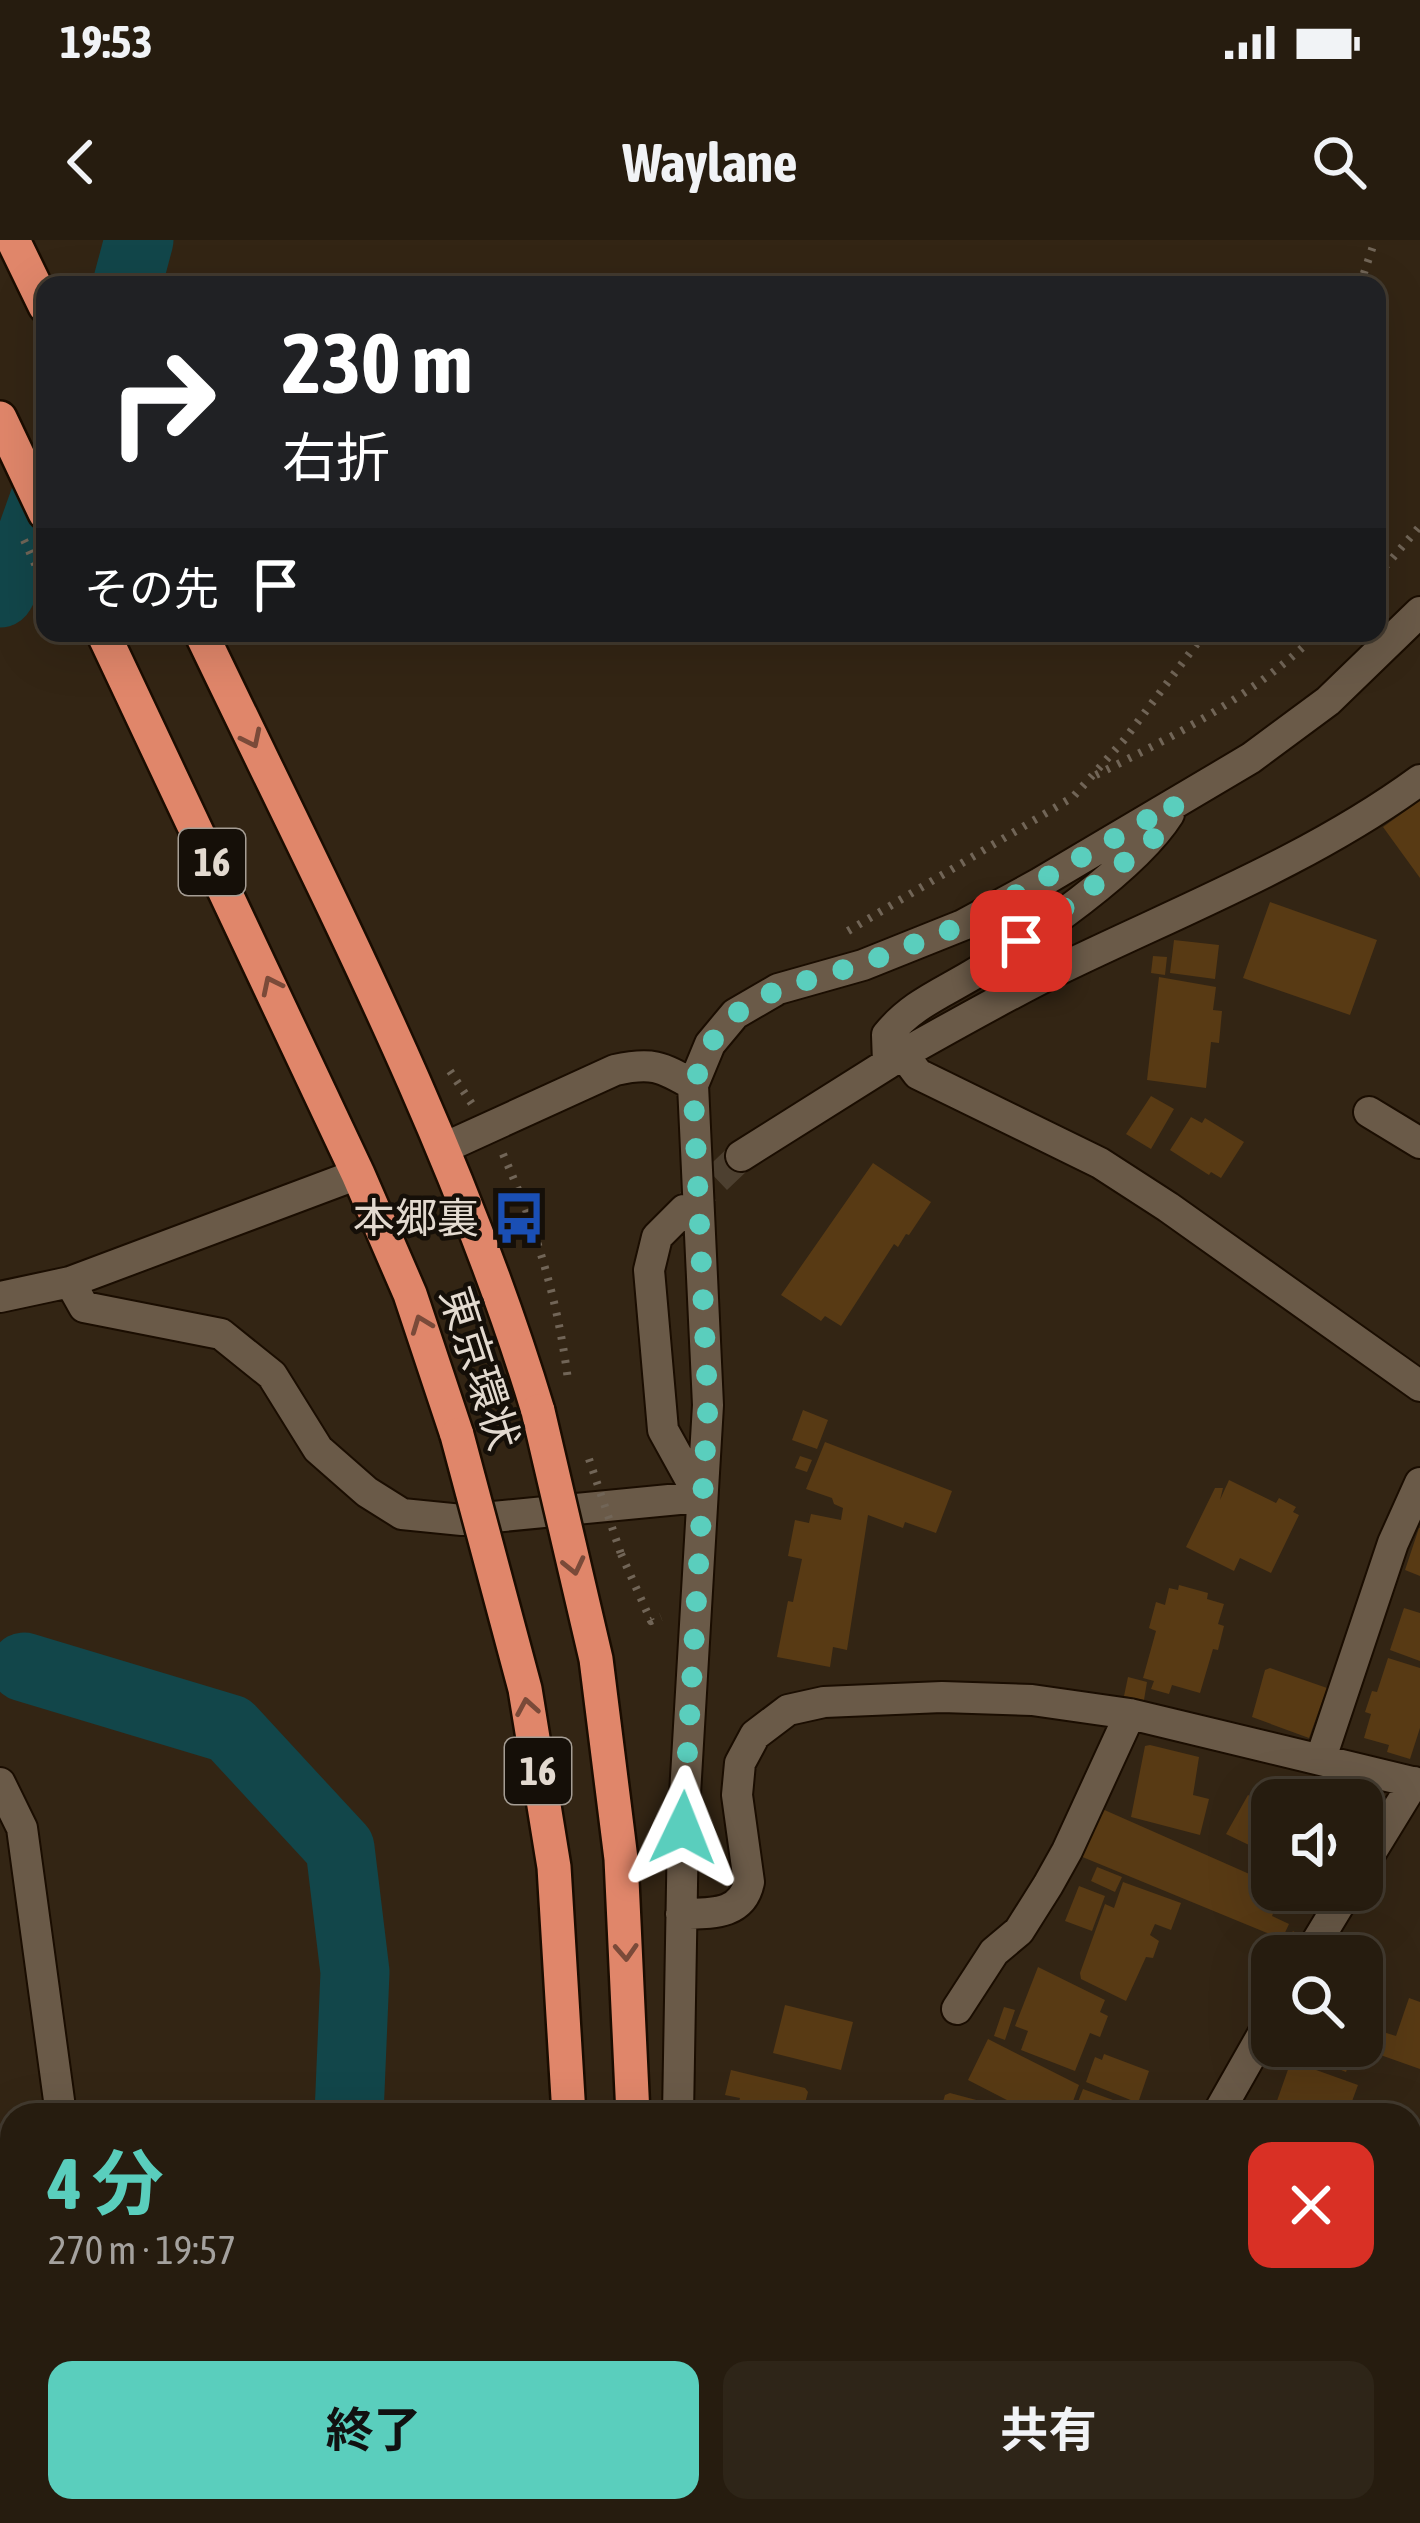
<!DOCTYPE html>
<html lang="ja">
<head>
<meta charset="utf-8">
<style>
  body { margin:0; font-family:"Asap Condensed","Noto Sans JP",sans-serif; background:#2e2518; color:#f1f3f6; height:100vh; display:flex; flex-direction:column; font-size:45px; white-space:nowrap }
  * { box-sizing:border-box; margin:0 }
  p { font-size:39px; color:#a4a19e }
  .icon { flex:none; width:66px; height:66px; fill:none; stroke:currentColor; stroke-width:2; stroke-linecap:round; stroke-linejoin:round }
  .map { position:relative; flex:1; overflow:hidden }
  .panel { position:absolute; left:0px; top:1863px; width:1422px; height:420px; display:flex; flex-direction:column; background:#261c0f; border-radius:36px 36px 0 0; box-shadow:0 12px 48px #0002,0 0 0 3px #423a2f }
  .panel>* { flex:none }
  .hud { position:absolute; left:36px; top:36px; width:1350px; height:366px; border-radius:24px; box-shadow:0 12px 48px #0002,0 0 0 3px #423a2f; background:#202124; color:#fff; overflow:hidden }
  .buttons { position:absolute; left:1251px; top:1539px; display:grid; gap:24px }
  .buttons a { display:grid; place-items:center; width:132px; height:132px; border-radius:24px; background:#261c0f; box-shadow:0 12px 48px #0002,0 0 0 3px #423a2f; font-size:60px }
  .pin { position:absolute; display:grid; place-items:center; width:102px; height:102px; color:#fff; margin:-51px; border-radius:24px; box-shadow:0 6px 18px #0006 }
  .me { position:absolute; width:132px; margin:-66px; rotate:2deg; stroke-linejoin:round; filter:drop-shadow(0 0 9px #0008) }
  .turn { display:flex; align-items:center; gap:42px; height:252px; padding:0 48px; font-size:54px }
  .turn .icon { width:156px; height:156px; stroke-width:2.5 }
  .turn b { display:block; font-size:84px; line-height:102px }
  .then { display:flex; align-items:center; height:114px; padding:0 48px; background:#0003; gap:24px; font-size:45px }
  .round { display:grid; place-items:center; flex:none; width:126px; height:126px; border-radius:24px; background:#2e2518 }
  .head { display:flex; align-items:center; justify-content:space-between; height:204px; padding:0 48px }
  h1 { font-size:72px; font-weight:700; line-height:90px; color:#5acebd }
  .primary-button { display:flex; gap:24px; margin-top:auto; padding:24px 48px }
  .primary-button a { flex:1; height:138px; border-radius:24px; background:#5acebd; color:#111; font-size:48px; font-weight:700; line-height:138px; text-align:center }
  .primary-button a+a { background:#2e2518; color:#f1f3f6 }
  .status { display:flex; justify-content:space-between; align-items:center; height:84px; padding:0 60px; background:#261c0f; direction:ltr }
  .status svg { height:33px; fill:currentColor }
  header { display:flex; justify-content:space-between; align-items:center; height:156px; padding:0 48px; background:#261c0f; font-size:54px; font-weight:700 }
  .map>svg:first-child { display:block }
</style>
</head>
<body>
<div class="status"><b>19:53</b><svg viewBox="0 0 49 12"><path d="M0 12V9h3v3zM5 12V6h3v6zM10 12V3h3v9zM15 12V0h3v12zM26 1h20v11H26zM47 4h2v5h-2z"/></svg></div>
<header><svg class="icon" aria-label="back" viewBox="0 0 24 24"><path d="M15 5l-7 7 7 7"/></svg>Waylane<svg class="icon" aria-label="search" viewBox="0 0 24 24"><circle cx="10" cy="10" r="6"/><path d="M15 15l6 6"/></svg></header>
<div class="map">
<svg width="1420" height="2283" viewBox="0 0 1420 2283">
  <rect width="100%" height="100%" fill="#332514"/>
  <!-- green -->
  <path fill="#3e513c" d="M1420,2120V2223L1410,2219V2143Z"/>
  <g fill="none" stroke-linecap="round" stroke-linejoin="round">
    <!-- river -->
    <path stroke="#12464a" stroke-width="69" d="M127,45L139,0
      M0,353L31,297L45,258
      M24,1427L230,1489L340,1608L355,1732L349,1875
      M359,2271L360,2283"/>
  </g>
  <!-- building -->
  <path fill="#583a14" d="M1420,552V638L1383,587L1415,564L1411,560Z
    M1270,662L1377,700L1350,775L1243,738Z
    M1174,700L1219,705L1215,739L1170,733Z
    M1153,716L1167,717L1165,735L1151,733Z
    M1159,737L1216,747L1213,770L1222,771L1219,803L1211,802L1206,848L1147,840Z
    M1151,856L1174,869L1151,909L1126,894Z
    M1191,877L1202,883L1205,878L1244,902L1221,938L1211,932L1209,935L1170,910Z
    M873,923L931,962L909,995L906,994L898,1007L894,1004L841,1086L825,1076L821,1081L781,1055Z
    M803,1170L828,1180L817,1209L792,1200Z
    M825,1202L952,1251L936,1293L905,1282L903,1288L868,1275L847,1410L833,1407L830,1427L777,1417L788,1361L793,1362L802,1319L788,1316L795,1280L809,1283L811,1274L841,1280L843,1268L834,1264L832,1258L806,1249Z
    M800,1216L812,1220L807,1232L795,1228Z
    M1229,1240L1276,1263L1279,1258L1296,1267L1293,1272L1299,1275L1271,1333L1240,1318L1234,1331L1186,1307L1215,1248H1223L1220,1260Z
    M1419,1288H1420V1336L1405,1330Z
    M1179,1345L1208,1353L1207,1359L1224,1364L1218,1384L1224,1386L1218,1410L1213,1409L1200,1453L1172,1445L1169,1454L1151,1449L1154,1441L1143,1438L1156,1391L1149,1388L1156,1362L1165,1365L1169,1348L1178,1350Z
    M1404,1368L1420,1373V1421L1390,1410Z
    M1388,1418L1420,1428V1488L1410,1519L1387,1512L1389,1505L1364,1498L1371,1474L1365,1472L1372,1451L1377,1452Z
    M1270,1428L1327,1448L1309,1498L1252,1477L1265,1430Z
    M1128,1437L1147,1442L1144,1460L1124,1456Z
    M1150,1505L1199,1517L1193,1555L1209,1559L1200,1595L1131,1577L1145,1506Z
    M1308,1546L1335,1560H1301Z
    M1361,1553L1375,1560L1362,1584V1560H1357Z
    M1248,1555L1272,1567V1616L1226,1594Z
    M1100,1568L1272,1644V1650H1283L1272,1676L1289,1684L1282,1699L1080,1616Z
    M1097,1627L1122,1637L1115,1652L1091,1641Z
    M1123,1642L1181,1663L1171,1690L1155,1684L1150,1695L1159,1701L1153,1718L1146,1717L1126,1761L1081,1739L1080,1733L1105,1664L1114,1668Z
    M1079,1646L1105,1656L1092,1691L1065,1681Z
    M1293,1691L1301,1696L1291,1712L1283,1707Z
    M1038,1727L1105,1760L1100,1772L1108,1776L1100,1797L1090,1793L1075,1831L1021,1810L1028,1791L1015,1786Z
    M1409,1758L1420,1762V1829L1372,1812L1380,1791L1396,1796Z
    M785,1765L853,1782L841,1830L773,1813Z
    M1004,1767L1015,1770L1005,1800L994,1796Z
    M988,1799L1079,1845L1068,1875H1036L968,1840Z
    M1305,1806H1356L1346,1832L1302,1814Z
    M1104,1814L1149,1831L1138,1863L1086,1842L1095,1817L1102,1820Z
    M1291,1821L1358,1845L1347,1875H1272Z
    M731,1830L805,1848L808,1852L802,1875H736L740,1858L725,1855Z
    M1083,1849L1140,1870L1138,1875H1073Z
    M950,1853L995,1865L994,1868L1013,1875H939L945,1855Z
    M2,1959L12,2008V2106L0,2108Z
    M742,2271H794L793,2283H741Z
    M807,2271H859L868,2273L867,2283H807Z
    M997,2271H1051L1044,2283H993Z
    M1209,2274L1234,2282V2283H1200Z"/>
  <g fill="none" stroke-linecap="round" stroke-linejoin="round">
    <!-- minor-tunnel -->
    <path stroke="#4d4030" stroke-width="30" stroke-dasharray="30 15" stroke-linecap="butt" d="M684,970L741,916"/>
    <!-- minor casing -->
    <g stroke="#1a0d01" stroke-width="34">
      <path id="minor" d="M903,814C956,784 1009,754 1064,727C1184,669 1312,619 1420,540
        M888,823L887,795C912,764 943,753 977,732C1033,697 1135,628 1169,574
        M1369,872L1420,903
        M444,908L615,830C651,822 661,826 693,845
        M741,916L903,814L918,834L1100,923L1168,967L1420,1146
        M684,970L657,997L649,1030L663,1190L700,1257
        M70,1042L84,1067L221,1094L272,1135L318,1209L367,1252L402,1274L462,1280L700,1257
        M0,1057L70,1042L358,934
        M1321,1518L1393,1303L1420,1243
        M0,1543L22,1588L61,1875
        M1362,1627L1414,1542
        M681,1674C710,1673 742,1676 749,1642L737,1555L740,1523L755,1495L788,1470L824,1462L942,1457L1032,1460L1130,1474L1420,1544
        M1308,1716L1348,1650
        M957,1769L994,1712L1019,1691L1048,1645L1067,1611L1130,1474
        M678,1875L683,1588L708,1165L693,845L710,804L735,774L778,749L863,725L963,685L1040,643L1251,518L1328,461L1420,372
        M1217,1875L1272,1778
        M0,2136L12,2135
        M77,2271L78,2283
        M933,2271L955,2283
        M657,2283L658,2271"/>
    </g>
    <!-- tertiary casing -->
    <g stroke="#1a0d01" stroke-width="34">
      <path id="tertiary" d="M1410,2092L1420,2071
        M1328,2283L1333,2271"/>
    </g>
    <!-- trunk casing -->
    <g stroke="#1a0d01" stroke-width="38">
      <path id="trunk" d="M13,0L45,66
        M0,178L45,273
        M103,393L358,934L410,1054L457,1195
        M201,393C323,648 456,900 538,1171
        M554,2283L555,2271
        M612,2283L613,2271"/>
    </g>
    <!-- path -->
    <path stroke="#716557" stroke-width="8" stroke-dasharray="3 9" stroke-linecap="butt" d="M1360,45L1375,0
      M24,300L45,346
      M1377,336L1420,286
      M1096,535C1176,495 1254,456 1318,393
      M848,691L1073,557L1124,500L1205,393
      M450,831L472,864
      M503,914C536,988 558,1060 568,1140
      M621,1314L651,1381L661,1377"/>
    <!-- minor -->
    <use href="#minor" stroke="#6a5a48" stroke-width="30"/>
    <!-- tertiary -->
    <use href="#tertiary" stroke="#6a5a48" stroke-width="30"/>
    <!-- trunk -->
    <use href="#trunk" stroke="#e0866a" stroke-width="33"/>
    <!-- trunk-bridge casing -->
    <g stroke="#1a0d01" stroke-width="38" stroke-linecap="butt">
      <path id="trunk-bridge" d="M538,1171L596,1419L621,1619L633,1875
        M457,1195L525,1449L554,1627L569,1875"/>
    </g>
    <!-- path-bridge -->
    <path stroke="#716557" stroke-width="8" stroke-dasharray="3 9" stroke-linecap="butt" d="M589,1219L621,1314"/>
    <!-- trunk-bridge -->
    <use href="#trunk-bridge" stroke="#e0866a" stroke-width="33"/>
  </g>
  <!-- one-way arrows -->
  <defs><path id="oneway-chevron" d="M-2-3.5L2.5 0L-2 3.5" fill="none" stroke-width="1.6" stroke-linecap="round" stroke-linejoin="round" transform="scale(3)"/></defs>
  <g stroke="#7a4a39">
    <use href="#oneway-chevron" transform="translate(252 499) rotate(64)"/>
    <use href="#oneway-chevron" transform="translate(271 745) rotate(-116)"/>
    <use href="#oneway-chevron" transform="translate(421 1084) rotate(-111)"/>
    <use href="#oneway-chevron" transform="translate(574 1326) rotate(77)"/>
    <use href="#oneway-chevron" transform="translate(527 1467) rotate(-100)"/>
    <use href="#oneway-chevron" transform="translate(626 1712) rotate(87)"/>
  </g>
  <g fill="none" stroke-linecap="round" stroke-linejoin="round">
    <!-- route -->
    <path stroke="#5acebd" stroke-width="21" stroke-dasharray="0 37.8" d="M683,1588L708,1165L693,845L710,804L735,774L778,749L862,724L963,685L1176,563L1152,601L1021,701"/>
  </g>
  <!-- icons -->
  <defs>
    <g id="bus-bare" transform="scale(4.14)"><path d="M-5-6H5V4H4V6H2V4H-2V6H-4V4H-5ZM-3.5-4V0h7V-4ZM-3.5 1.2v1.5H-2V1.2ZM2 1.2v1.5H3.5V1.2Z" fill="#1a4fb4" stroke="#150f08" stroke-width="2.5" paint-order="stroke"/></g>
  </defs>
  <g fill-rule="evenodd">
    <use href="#bus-bare" x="519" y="978"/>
  </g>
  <g text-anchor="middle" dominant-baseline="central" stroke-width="9" stroke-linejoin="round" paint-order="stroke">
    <!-- shield labels -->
    <g fill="#150f08" stroke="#a59d94" stroke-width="3">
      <rect x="179" y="589" width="66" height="66" rx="9"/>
      <rect x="505" y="1498" width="66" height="66" rx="9"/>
    </g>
    <g font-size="39" font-weight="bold" fill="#e3dad0">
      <text x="212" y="622">16</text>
      <text x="538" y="1531">16</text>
    </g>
    <!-- poi labels -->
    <g font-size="42" fill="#e3dad0" stroke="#150f08" text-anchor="end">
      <text x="479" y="978">本郷裏</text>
    </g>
    <!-- street labels -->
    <g font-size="42" fill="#e3dad0" stroke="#150f08">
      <text transform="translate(480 1128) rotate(72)">東京環状</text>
    </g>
  </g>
</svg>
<div class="buttons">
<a><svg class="icon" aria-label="sound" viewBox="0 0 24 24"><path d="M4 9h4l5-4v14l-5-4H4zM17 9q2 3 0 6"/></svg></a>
<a><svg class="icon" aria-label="search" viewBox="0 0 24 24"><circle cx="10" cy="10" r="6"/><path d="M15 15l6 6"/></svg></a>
</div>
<div class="pin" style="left:1021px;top:701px;background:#d93025"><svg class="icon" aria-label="arrive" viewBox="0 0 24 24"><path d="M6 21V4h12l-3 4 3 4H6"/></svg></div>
<svg class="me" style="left:683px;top:1588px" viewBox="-20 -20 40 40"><path d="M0-17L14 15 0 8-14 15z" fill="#5acebd" stroke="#fff" stroke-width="4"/></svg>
<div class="hud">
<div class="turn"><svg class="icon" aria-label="right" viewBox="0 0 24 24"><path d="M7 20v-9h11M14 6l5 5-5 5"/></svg><div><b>230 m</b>右折</div></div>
<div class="then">その先<svg class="icon" aria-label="arrive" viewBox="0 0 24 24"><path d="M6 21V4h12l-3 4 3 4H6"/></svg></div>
</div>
<section class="panel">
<div class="head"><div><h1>4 分</h1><p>270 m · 19:57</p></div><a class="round" style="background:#d93025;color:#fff"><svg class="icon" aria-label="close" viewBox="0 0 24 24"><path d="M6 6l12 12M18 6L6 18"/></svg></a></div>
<div class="primary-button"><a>終了</a><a>共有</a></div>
</section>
</div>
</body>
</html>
